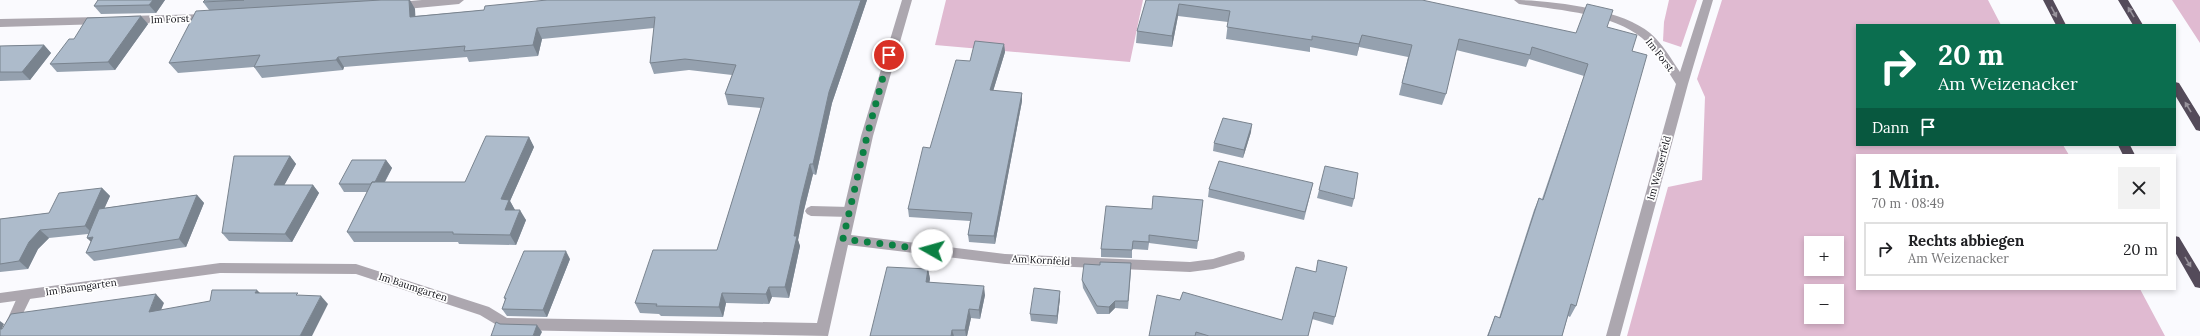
<!DOCTYPE html>
<html lang="de">
<head>
<meta charset="utf-8">
<style>
  body { margin:0; font-family:Lora,serif; background:#f2f2f2; color:#202124; height:100vh; display:flex; flex-direction:column; font-size:15px; white-space:nowrap }
  * { box-sizing:border-box; margin:0 }
  p { font-size:13px; color:#757577 }
  .icon { flex:none; width:22px; height:22px; fill:none; stroke:currentColor; stroke-width:2; stroke-linecap:round; stroke-linejoin:round }
  .map { position:relative; flex:1; overflow:hidden }
  .sheet { position:absolute; left:1856px; top:154px; width:320px; height:136px; display:flex; flex-direction:column; background:#fff; border-radius:0px; box-shadow:0 2px 6px #0003 }
  .sheet>* { flex:none }
  .hud { position:absolute; left:1856px; top:24px; width:320px; height:122px; border-radius:0px; box-shadow:0 2px 6px #0003; background:#0b6e4f; color:#fff; overflow:hidden }
  .buttons { position:absolute; left:1804px; top:236px; display:grid; gap:8px }
  .buttons a { display:grid; place-items:center; width:40px; height:40px; border-radius:0px; background:#fff; box-shadow:0 2px 6px #0003; font-size:20px }
  .pin { position:absolute; display:grid; place-items:center; width:34px; height:34px; color:#fff; margin:-17px; border:2px solid #fff; border-radius:50%; box-shadow:0 1px 4px #0007 }
  .me { position:absolute; width:44px; margin:-22px; rotate:277deg; stroke-linejoin:round; filter:drop-shadow(0 0 3px #0008) }
  .turn { display:flex; align-items:center; gap:14px; height:84px; padding:0 16px; font-size:18px }
  .turn .icon { width:52px; height:52px; stroke-width:2.5 }
  .turn b { display:block; font-size:28px; line-height:34px }
  .then { display:flex; align-items:center; height:38px; padding:0 16px; background:#0003; gap:8px; font-size:15px }
  .round { display:grid; place-items:center; flex:none; width:42px; height:42px; border-radius:0px; background:#f2f2f2 }
  .overview { display:flex; align-items:center; justify-content:space-between; height:68px; padding:0 16px }
  h1 { font-size:24px; font-weight:800; line-height:30px }
  ul { padding:0; list-style:none }
  li { display:flex; align-items:center; gap:12px; height:54px; margin:0 8px 6px; padding:0 8px; border:2px solid #e0e0e0; border-radius:0px }
  li div { flex:1 }
  li b { display:block; font-size:15px }
  li em { font-style:normal }
  .map>svg:first-child { display:block }
</style>
</head>
<body>
<div class="map">
<svg width="2200" height="336" viewBox="0 0 2200 336">
  <rect width="100%" height="100%" fill="#fafafe"/>
  <!-- green -->
  <path fill="#e0bad1" fill-rule="evenodd" d="M946,0H1143L1130,62L935,45Z
    M1669,0H1697L1681,47L1663,41L1664,22Z
    M1722,0H1988L2001,25H1857V145H2063L2069,155H1857V289H2140L2165,336H1627L1668,187L1702,180L1705,97L1697,79ZM1811,243H1837V269H1811ZM1811,291H1837V317H1811Z
    M2172,0H2200V43Z"/>
  <g fill="none" stroke-linecap="round" stroke-linejoin="round">
    <!-- lane -->
    <path fill="#aca7af" fill-rule="evenodd" d="M811,206L850,207L854,209L856,212L854,215L850,217L811,216L807,214L805,211L807,208Z
      M25,290L30,291L32,295L12,336H0L20,291Z"/>
    <!-- street -->
    <path fill="#aca7af" fill-rule="evenodd" d="M422,0H464L459,4L396,10L391,6L396,2Z
      M902,0H912L873,136L851,235L1005,254L1190,262L1213,259L1239,251L1244,252L1245,256L1244,260L1213,269L1190,272L1005,264L848,245L828,336L505,330L480,315L356,274L220,273L0,303V293L220,263L356,264L489,307L507,318L817,323L861,136Z
      M1514,0C1550,0 1622,9 1650,33C1663,44 1671,59 1680,72L1703,0H1713L1688,84L1620,336H1606L1676,84C1666,68 1656,50 1642,38C1612,13 1556,10 1519,4Z
      M208,14L212,15L213,18L212,21L128,24L123,20L128,16Z
      M100,17L105,21L104,24L0,27V19Z"/>
    <!-- highway -->
    <path fill="#544b5a" fill-rule="evenodd" d="M2043,0H2053L2066,25H2056Z
      M2118,0H2128L2143,25H2133Z
      M2175,82L2179,83L2200,117V131L2196,130L2175,95Z
      M2118,145H2130L2135,155H2123Z
      M2175,236L2179,237L2200,272V288L2195,287L2175,252Z"/>
  </g>
  <!-- wall -->
  <path fill="#95a1af" d="M98,0H165L156,13L101,14L94,6Z
    M205,0H409L415,9V16L484,10L547,0H867L832,103L816,175L813,174L804,210L798,240L800,246L789,298L772,297L769,304L726,303L723,317L661,316L659,314L640,313L635,303L717,250L761,108L728,105L725,94L732,75L689,70L654,74L650,63L654,28L542,39L538,56L469,62L467,57L344,67L343,70L262,78L254,67L178,73L169,63L209,10L203,2Z
    M1146,0L1576,33L1607,27L1632,51L1576,306L1570,317L1568,316L1562,336H1487L1495,316L1499,318L1534,210L1539,198L1542,199L1584,76L1529,59L1526,67L1456,50L1446,94L1442,105L1399,95L1408,57L1359,47L1357,56L1310,47V52L1226,39L1228,22L1178,16L1172,47L1136,43L1137,31Z
    M141,16L148,24L115,70L57,72L50,64L74,39Z
    M1004,44L1005,52L993,91L1022,93V101L995,244L969,242L968,235L970,221L909,217L908,209L930,148L970,61Z
    M44,45L51,53L30,80L0,81V46Z
    M1251,132L1243,158L1213,151L1214,143Z
    M529,137L534,147L510,201L515,210L526,220L516,245L459,244L458,242H354L347,232L367,192H344L339,184L386,160L392,168L385,182H465Z
    M290,156L296,164L284,185H313L319,193L292,242L229,241L222,233Z
    M1313,183L1304,220L1208,197L1209,189Z
    M102,188L110,196L104,208L197,195L204,203L186,247L94,261L86,253L91,242L87,238L88,234L49,238L38,249L28,269L0,272V219L49,213Z
    M1319,190L1354,199L1352,207L1317,198Z
    M1203,200L1197,249L1149,243L1148,250L1132,249V258L1101,257V249L1152,209Z
    M570,259L547,317L507,316L502,309L505,300L504,298Z
    M1347,267L1333,325L1312,319L1308,336H1149L1180,300L1282,320L1316,272Z
    M928,269L930,279L929,282L985,295L980,319L971,318L967,336H870Z
    M1131,271L1128,309L1115,308L1109,314H1097L1083,288L1082,280Z
    M1060,298L1057,324L1031,321L1030,314Z"/>
  <!-- shaded-wall -->
  <path fill="#79838e" d="M153,0H165L156,13L149,5Z
    M409,0H410L415,9L416,27L410,17Z
    M861,0H867L832,103L816,175L813,164L829,92Z
    M1179,4L1178,16L1172,47V36Z
    M141,16L148,24L115,70L108,62Z
    M537,28L542,39L538,56L533,45Z
    M1362,35L1359,47L1357,56L1359,44Z
    M1004,44L1005,52L991,98L990,90Z
    M44,45L51,53L30,80L22,72Z
    M338,57L344,67L343,70L336,60Z
    M1022,93V101L995,244L994,236Z
    M1252,124L1251,132L1243,158L1244,150Z
    M529,137L534,147L510,201L515,210H505L501,199Z
    M290,156L296,164L280,193L274,185Z
    M386,160L392,168L379,192L374,184Z
    M810,164L813,174L804,210L798,240L800,246L789,298L785,287L794,236L801,200Z
    M313,185L319,193L292,242L285,234Z
    M102,188L110,196L93,234L85,226Z
    M197,195L204,203L186,247L179,239Z
    M520,210L526,220L516,245L510,235Z
    M40,230L49,238L38,249L28,269L19,261L29,242Z
    M93,237L95,245L87,238Z
    M566,251L570,259L547,317L543,310Z
    M928,269L930,279L928,291L926,282Z
    M984,286L985,295L980,319L979,310Z
    M769,287L772,297L769,304L766,294Z
    M257,290L265,298L255,293Z
    M1060,291V298L1057,324V316Z
    M722,293L726,303L723,317L719,307Z
    M156,294L164,303L157,320L149,312Z
    M321,296L328,304L312,336H300Z
    M1115,301V308L1109,314V307Z
    M969,309L971,318L967,336H966L965,330Z
    M0,321L4,324L0,333Z
    M537,325L542,332L540,336H533Z
    M952,330L954,336H951Z"/>
  <!-- building -->
  <path fill="#adbbcb" stroke="#79838e" d="M98,0H153L149,5L94,6Z
    M205,0H244L203,2Z
    M381,0H409L410,17L484,10L485,6L547,0H861L829,92L813,164H810L801,200L794,236H797L785,287H769L766,294L722,293L719,307L656,306L657,304L635,303L653,250H717L764,98L725,94L736,65L685,59L650,63L655,17L537,28L533,45L464,51L465,46L338,57L336,60L254,67L260,55L169,63L196,11Z
    M1146,0H1422L1576,33L1587,4L1613,10L1607,27L1637,35L1632,51L1647,55L1576,306L1571,304L1562,336H1488L1495,316L1500,318L1539,198L1543,200L1588,64L1532,47L1530,55L1459,39L1446,94L1402,83L1412,45L1362,35L1359,44L1312,36V40L1227,27L1230,11L1179,4L1172,36L1137,31Z
    M141,16L108,62L50,64L69,39H74L87,18Z
    M975,41L1004,44L990,90L1022,93L994,236L968,235L972,213L908,209L923,147L930,148L956,60L970,61Z
    M44,45L22,72H0V46Z
    M1223,118L1252,124L1244,150L1214,143Z
    M486,136L529,137L501,199L509,200L505,210H520L510,235L453,234V232H347L372,182H465Z
    M234,156H290L274,185H313L285,234L222,233Z
    M352,160H386L375,182H372L371,184H339Z
    M1219,161L1313,183L1305,212L1209,189Z
    M1325,166L1358,173L1354,199L1319,190Z
    M102,188L85,226L40,230L29,242L19,261L0,264V219L49,213L59,193Z
    M197,195L179,239L86,253L93,237L87,238L99,209Z
    M1153,196L1203,200L1198,241L1149,235V242L1133,241L1132,250L1101,249L1106,206L1152,209Z
    M524,251H566L543,310L502,309L506,298H504Z
    M1318,260L1347,267L1335,317L1314,312L1308,336H1209L1196,332L1195,336H1149L1157,295L1180,300L1183,292L1282,320L1296,267L1316,272Z
    M1100,262L1131,263L1128,301H1115L1109,307L1097,306L1082,280L1084,264L1100,265Z
    M887,267L928,269L926,282L984,286L979,310L969,309L965,330H952L951,336H870Z
    M1034,288L1060,291L1057,316L1030,314Z
    M212,290H257L255,293H298L296,295L321,296L300,336H0V329H2L11,314L156,294L149,312L210,301Z
    M496,322L500,324L537,325L533,336H491Z"/>
  <!-- one-way arrows -->
  <defs><path id="oneway-solid" d="M-6-.8H1V-3.2L6.5 0L1 3.2V.8H-6Z"/></defs>
  <g fill="#98939c">
    <use href="#oneway-solid" transform="translate(2054 12) rotate(62)"/>
    <use href="#oneway-solid" transform="translate(2131 12) rotate(-121)"/>
    <use href="#oneway-solid" transform="translate(2188 107) rotate(-121)"/>
    <use href="#oneway-solid" transform="translate(2188 262) rotate(59)"/>
  </g>
  <g fill="none" stroke-linecap="round" stroke-linejoin="round">
    <!-- route -->
    <path stroke="#0b8043" stroke-width="7" stroke-dasharray="0 12.6" d="M889,55L867,136L843,239L932,250"/>
  </g>
  <g text-anchor="middle" dominant-baseline="central" stroke-width="3.5" stroke-linejoin="round" paint-order="stroke">
    <!-- street labels -->
    <g font-size="10" fill="#111118" stroke="#fff">
      <text transform="translate(170 19) rotate(-2)">Im Forst</text>
      <text transform="translate(1660 55) rotate(52)">Im Forst</text>
      <text transform="translate(1659 168) rotate(-75)">Im Wasserfeld</text>
      <text transform="translate(1041 260) rotate(3)">Am Kornfeld</text>
      <text transform="translate(81 287) rotate(-8)">Im Baumgarten</text>
      <text transform="translate(413 287) rotate(18)">Im Baumgarten</text>
    </g>
  </g>
</svg>
<div class="buttons">
<a>+</a>
<a>−</a>
</div>
<div class="pin" style="left:889px;top:55px;background:#d93025"><svg class="icon" aria-label="arrive" viewBox="0 0 24 24"><path d="M6 21V4h12l-3 4 3 4H6"/></svg></div>
<svg class="me" style="left:932px;top:250px" viewBox="-20 -20 40 40"><circle r="19" fill="#fff"/><path d="M0-13L10 11 0 6-10 11z" fill="#0b8043"/></svg>
<div class="hud">
<div class="turn"><svg class="icon" aria-label="right" viewBox="0 0 24 24"><path d="M7 20v-9h11M14 6l5 5-5 5"/></svg><div><b>20 m</b>Am Weizenacker</div></div>
<div class="then">Dann<svg class="icon" aria-label="arrive" viewBox="0 0 24 24"><path d="M6 21V4h12l-3 4 3 4H6"/></svg></div>
</div>
<section class="sheet">
<div class="overview"><div><h1>1 Min.</h1><p>70 m · 08:49</p></div><a class="round"><svg class="icon" aria-label="close" viewBox="0 0 24 24"><path d="M6 6l12 12M18 6L6 18"/></svg></a></div>
<ul>
<li><svg class="icon" aria-label="right" viewBox="0 0 24 24"><path d="M7 20v-9h11M14 6l5 5-5 5"/></svg><div><b>Rechts abbiegen</b><p>Am Weizenacker</p></div><em>20 m</em></li>
</ul>
</section>
</div>
</body>
</html>
